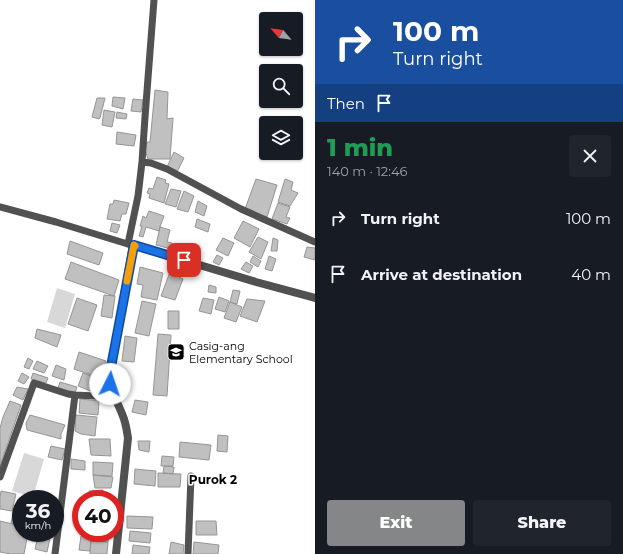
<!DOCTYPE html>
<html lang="en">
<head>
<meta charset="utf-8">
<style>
  body { margin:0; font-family:Montserrat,sans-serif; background:#20242c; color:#f1f3f6; height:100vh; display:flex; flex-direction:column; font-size:15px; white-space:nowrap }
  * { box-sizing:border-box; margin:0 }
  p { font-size:13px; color:#9ea1a6 }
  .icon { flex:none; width:22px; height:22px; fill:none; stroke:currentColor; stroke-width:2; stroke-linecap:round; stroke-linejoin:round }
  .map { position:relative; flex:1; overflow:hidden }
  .side { display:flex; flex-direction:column; background:#171b24; width:308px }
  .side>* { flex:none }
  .top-card { background:#1a4fa0; color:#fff; overflow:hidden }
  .needle { width:26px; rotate:298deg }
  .controls { position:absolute; left:259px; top:12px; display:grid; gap:8px }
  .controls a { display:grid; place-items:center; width:44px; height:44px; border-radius:4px; background:#171b24; box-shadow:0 1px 3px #0004; font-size:20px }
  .speed { position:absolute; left:12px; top:490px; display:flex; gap:8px; font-size:20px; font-weight:700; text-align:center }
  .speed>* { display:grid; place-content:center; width:52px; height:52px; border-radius:50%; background:#171b24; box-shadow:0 1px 3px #0004; line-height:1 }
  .speed small { font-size:10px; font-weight:400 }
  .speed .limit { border:6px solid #d22; background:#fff; color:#111 }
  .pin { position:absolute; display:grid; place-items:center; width:34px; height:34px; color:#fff; margin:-17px; border-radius:8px; box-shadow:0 2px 6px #0006 }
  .me { position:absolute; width:44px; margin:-22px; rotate:4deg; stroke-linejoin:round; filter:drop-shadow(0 0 3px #0008) }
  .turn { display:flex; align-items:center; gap:14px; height:84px; padding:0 12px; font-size:18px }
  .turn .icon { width:52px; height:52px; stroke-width:2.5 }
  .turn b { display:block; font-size:28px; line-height:34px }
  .then { display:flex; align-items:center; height:38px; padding:0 12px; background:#0003; gap:8px; font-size:15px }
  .round { display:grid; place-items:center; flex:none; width:42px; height:42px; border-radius:4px; background:#20242c }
  .summary { display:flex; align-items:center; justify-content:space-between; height:68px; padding:0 12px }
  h1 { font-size:24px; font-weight:800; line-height:30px; color:#1e9e55 }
  .action { display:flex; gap:8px; margin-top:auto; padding:8px 12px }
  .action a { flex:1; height:46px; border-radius:4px; background:#858687; color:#fff; font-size:16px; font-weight:800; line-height:46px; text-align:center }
  .action a+a { background:#20242c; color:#f1f3f6 }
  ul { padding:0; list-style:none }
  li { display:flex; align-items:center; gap:12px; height:56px; padding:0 12px }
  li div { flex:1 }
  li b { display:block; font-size:15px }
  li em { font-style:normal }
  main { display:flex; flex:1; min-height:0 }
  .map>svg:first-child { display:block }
</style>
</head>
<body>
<main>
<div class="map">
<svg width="315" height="554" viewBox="0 0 315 554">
  <rect width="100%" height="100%" fill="#fff"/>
  <!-- green -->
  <path fill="#d8d8d8" d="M57,288L75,294L65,328L47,322Z
    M24,453L44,459L33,497L12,491Z"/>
  <!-- building -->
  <path fill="#c0c0c0" stroke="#959595" d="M155,90L168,92L167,119L173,118L170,159H148L145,150L147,142H150Z
    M113,97L125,98L123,109L112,106Z
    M97,98H105L100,118L99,119L92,117Z
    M133,99L143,100L141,112L131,111Z
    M104,110L115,112L112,127L102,125Z
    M117,112L127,114L126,119L116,118Z
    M117,132L136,135L134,146L116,144Z
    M174,152L184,158L177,172L167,167Z
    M157,177L166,180L165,183L169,184L164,203L149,198L150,194L147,193L149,188L153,189Z
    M256,179L277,185L267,217L245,209Z
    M285,179L293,182L291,190L298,193L290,206L278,202Z
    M171,189L181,191L176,207L165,204Z
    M184,191L194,196L188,212L177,209Z
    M114,200L129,203L126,214H122L120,221L107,219L110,204H113Z
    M198,201L207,206L204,216L195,212Z
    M278,203L290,207L286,217L290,218L287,224L272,219Z
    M149,211L164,216L160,227L159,231L146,227L143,237L139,236L142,226H140L143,216L146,218Z
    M197,219L210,224L208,232L195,227Z
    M243,221L259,229L250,247L234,238Z
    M112,223L120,225L117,233L110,231Z
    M160,227L170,230L167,242L172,243L171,249L156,245Z
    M258,237L268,242L261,259L249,252Z
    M223,238L234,243L228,256L216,250Z
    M273,238L278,240L277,251H271Z
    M70,241L103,253L99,265L67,254Z
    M307,247L315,248V260L304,257Z
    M217,255L223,258L219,265L213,262Z
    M253,256L261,261L258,267L250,262Z
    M269,256L276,259L272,271L265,269Z
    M71,262L119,280L114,296L65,279Z
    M246,262L253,266L249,273L241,269Z
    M140,267L163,273L157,300L141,297L143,285L137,284Z
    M170,272L183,279L175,300L161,296Z
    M209,285L216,287V293L208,292Z
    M233,290L240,291L237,304L230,302Z
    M104,295L115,296L112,318L101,316Z
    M219,297L229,301L225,312L215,309Z
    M77,298L97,305L88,331L68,324Z
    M203,298L214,300L211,314L199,311Z
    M247,299L265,301L257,322L240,316Z
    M142,301L156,304L149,336L135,333Z
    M230,302L242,307L236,322L224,318Z
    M168,311H179V329H168Z
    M37,329L61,335L57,347L35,338Z
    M158,334L171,335L167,396L153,395Z
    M125,336L137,338L134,362L122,361Z
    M79,352L106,361L100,378L74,369Z
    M28,358L33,361L29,369L24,367Z
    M37,361L48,366L44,373L33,369Z
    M56,365L66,369L64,380L52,376Z
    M22,373L29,377L24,384L18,381Z
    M33,373L48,378L46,383L31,379Z
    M83,373L101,380L96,393L78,386Z
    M60,382L77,387L75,393L58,388Z
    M17,387L28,389L23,400L13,395Z
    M80,399L99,401L98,415L79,413Z
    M135,400L148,402L146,415L132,412Z
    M10,401L21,405L0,466V428L3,417Z
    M30,415L65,425L61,434V439L27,430L26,423Z
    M76,415L97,417L95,436L81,434L75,431Z
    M218,435L228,436L227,452L217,451Z
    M89,439H110L111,456L91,455Z
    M138,441H150L149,452L139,450Z
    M180,442L211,445L209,460L179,457Z
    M51,446L65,449L62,460L48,457Z
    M162,456L174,457L173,466H161Z
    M71,459L85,461V470L71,469Z
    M93,462L113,463L112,476L93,475Z
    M164,466L174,467L173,474L163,473Z
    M135,469L156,471L155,486L134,484Z
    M158,473L181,474L180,487H158Z
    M93,475L113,477L111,488H95Z
    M103,490L101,499H89V491Z
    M1,491L16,494L12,511L0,509V497Z
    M18,499H21V511L15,509Z
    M14,510L21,511V525L11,523Z
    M127,516L153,517L152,529L127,528Z
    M0,521L21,526V533H28L24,554H11L0,552Z
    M196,521H216L217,535H196Z
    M130,531L151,533L150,543L129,541Z
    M81,533H109L108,542L92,540V536L81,535Z
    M38,536L50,538L47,552L35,549Z
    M81,536L91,537L90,551L79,550Z
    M91,541L108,542L107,554H90Z
    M171,542L184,545L183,554H169Z
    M194,542L219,545L218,554H193Z
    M133,545L150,547L149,554H132Z"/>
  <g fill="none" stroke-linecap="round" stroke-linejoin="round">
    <!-- minor -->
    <path stroke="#515151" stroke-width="7" d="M142,162L151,163L167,169L241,209L315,242
      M0,207L56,222L131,245
      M128,244L138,196L142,162L145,117L154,0
      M0,477L34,383L68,394L75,395L114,397
      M55,554L75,395
      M188,554L191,476"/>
    <!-- tertiary -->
    <path stroke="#515151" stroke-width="8" d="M116,554L128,438C127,432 126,425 124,419C119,404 110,392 110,376L133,245L256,282L315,298"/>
  </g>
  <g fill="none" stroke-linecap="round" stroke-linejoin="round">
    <!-- route casing -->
    <g stroke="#114b97" stroke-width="10">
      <path id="route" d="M110,384V376L111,367L134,245L184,260"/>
    </g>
    <!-- route -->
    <use href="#route" stroke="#1a73e8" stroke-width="7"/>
    <!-- slow -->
    <path stroke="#f59e0b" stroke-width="7" d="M127,281L134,245L135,246"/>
  </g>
  <!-- icons -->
  <defs>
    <g id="school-square" transform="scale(0.9)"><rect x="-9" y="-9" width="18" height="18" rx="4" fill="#000" stroke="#fff"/><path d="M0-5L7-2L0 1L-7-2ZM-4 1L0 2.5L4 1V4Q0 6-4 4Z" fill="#fff"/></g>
  </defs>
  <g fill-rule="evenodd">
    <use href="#school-square" x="176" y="352"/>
  </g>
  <g text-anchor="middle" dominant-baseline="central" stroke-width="3" stroke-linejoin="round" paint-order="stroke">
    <!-- poi labels -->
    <g font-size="11" fill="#000" stroke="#fff" text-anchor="start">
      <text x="189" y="346">Casig-ang<tspan x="189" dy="13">Elementary School</tspan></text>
    </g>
    <!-- neighbourhood labels -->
    <g font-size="12" font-weight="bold" fill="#000" stroke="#fff">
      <text x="213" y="479">Purok 2</text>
    </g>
  </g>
</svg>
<div class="controls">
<a><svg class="needle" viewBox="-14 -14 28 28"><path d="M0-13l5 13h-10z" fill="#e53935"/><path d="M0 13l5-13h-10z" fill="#9ea1a6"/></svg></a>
<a><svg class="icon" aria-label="search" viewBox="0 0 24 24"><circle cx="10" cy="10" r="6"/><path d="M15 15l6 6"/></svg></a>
<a><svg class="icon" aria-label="layers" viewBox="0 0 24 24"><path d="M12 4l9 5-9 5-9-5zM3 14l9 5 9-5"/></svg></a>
</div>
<div class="speed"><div>36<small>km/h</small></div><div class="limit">40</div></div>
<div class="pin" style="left:184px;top:260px;background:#d93025"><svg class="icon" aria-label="arrive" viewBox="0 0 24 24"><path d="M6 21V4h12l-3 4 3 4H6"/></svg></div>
<svg class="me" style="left:110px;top:384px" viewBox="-20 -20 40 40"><circle r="19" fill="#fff"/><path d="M0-13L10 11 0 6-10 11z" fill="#1a73e8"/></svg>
</div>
<section class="side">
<div class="top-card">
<div class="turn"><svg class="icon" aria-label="right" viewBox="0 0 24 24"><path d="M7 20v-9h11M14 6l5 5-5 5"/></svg><div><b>100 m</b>Turn right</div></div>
<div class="then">Then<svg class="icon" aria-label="arrive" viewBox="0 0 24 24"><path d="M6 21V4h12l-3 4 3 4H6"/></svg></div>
</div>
<div class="summary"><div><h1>1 min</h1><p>140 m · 12:46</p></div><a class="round"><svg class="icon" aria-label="close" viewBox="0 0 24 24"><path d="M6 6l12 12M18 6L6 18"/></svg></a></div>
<ul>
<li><svg class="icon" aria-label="right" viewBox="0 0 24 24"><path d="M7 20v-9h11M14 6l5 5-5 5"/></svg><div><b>Turn right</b></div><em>100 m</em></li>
<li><svg class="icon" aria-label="arrive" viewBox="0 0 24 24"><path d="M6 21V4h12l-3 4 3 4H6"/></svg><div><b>Arrive at destination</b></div><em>40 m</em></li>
</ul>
<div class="action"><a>Exit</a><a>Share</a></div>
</section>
</main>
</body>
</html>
